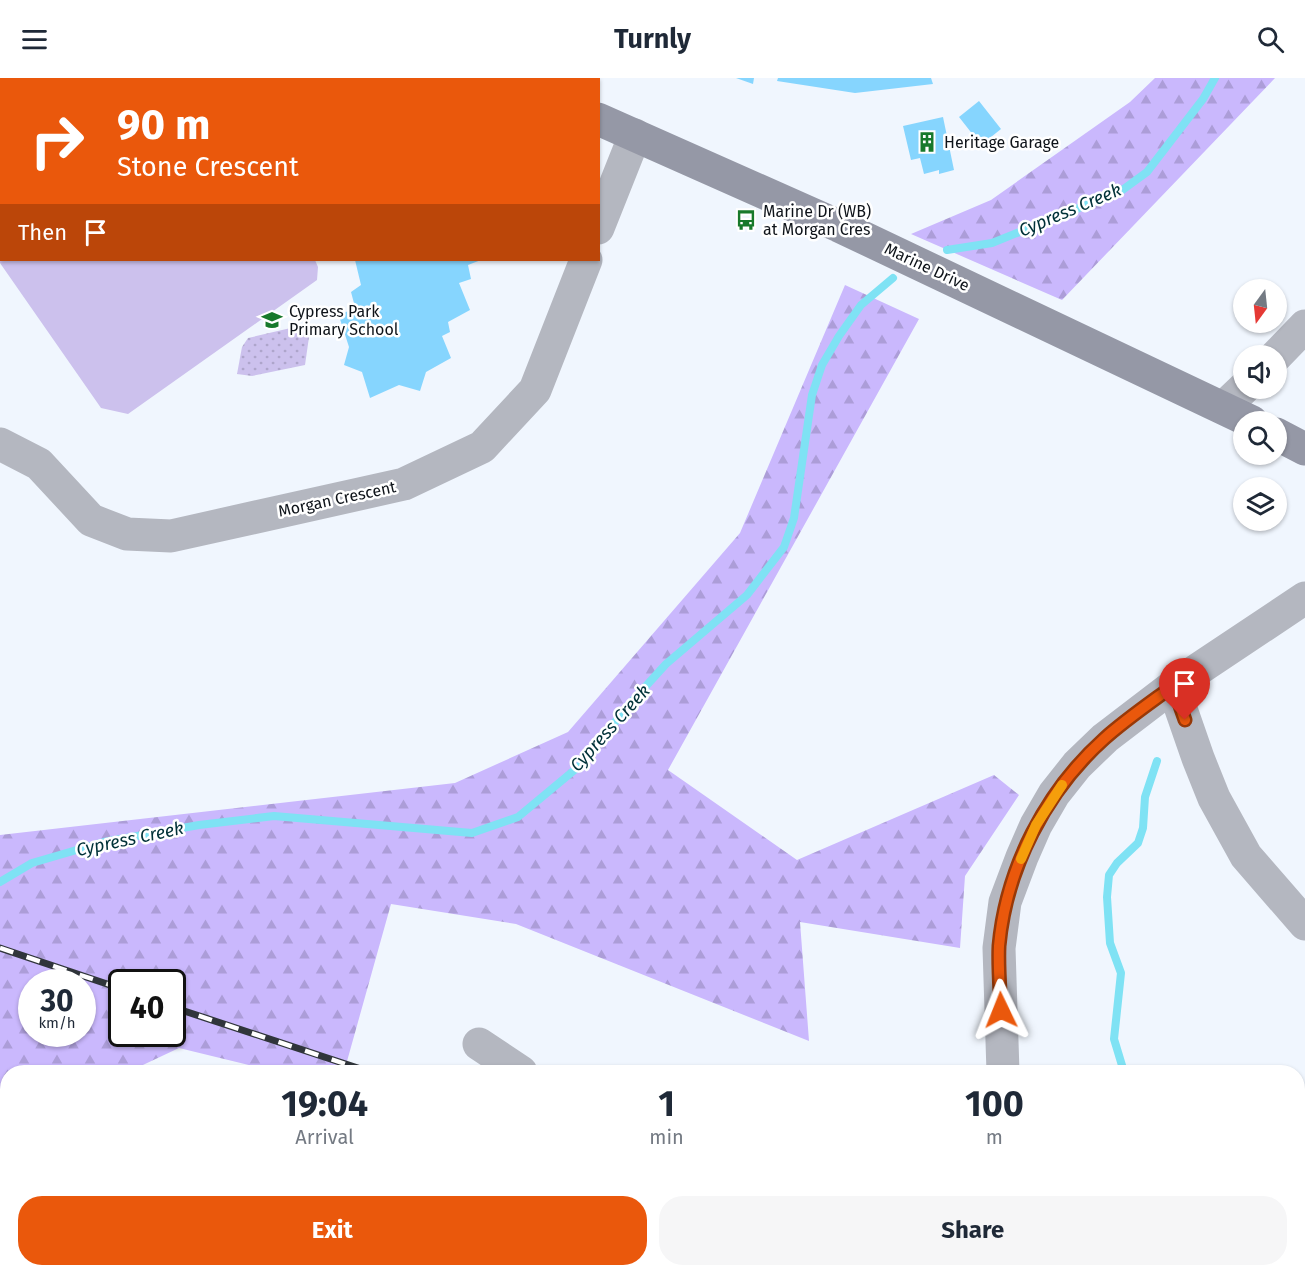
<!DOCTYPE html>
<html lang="en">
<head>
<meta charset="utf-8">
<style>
  body { margin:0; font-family:"Fira Sans",sans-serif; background:#f6f6f7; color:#1f2937; height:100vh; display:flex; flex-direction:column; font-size:22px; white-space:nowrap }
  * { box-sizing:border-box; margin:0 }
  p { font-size:20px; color:#747a83 }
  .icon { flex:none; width:33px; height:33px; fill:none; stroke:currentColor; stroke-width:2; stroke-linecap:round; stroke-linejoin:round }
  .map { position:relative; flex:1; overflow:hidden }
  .details { position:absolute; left:0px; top:987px; width:1305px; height:212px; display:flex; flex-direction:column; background:#fff; border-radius:24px 24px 0 0; box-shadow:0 2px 4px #0004 }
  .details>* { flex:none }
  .top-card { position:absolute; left:0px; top:0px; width:600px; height:183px; box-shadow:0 2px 4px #0004; background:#ea580c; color:#fff; overflow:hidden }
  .needle { width:39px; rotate:195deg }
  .buttons { position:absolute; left:1233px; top:201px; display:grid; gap:12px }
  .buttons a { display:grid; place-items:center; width:54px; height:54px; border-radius:50%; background:#fff; box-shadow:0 2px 4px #0004; font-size:30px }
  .speed { position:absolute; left:18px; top:891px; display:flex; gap:12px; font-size:30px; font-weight:700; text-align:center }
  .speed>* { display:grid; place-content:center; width:78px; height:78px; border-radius:50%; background:#fff; box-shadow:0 2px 4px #0004; line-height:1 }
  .speed small { font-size:15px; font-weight:400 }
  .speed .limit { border:3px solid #111; border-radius:9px; background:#fff; color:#111 }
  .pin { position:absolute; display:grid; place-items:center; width:51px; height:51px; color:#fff; margin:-62px -26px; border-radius:50% 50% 50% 0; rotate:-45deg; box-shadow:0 0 6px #0007 }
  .pin .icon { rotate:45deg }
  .me { position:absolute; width:66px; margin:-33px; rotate:358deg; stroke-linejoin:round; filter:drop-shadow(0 0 4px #0008) }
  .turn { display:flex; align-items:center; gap:21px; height:126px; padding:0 18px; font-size:27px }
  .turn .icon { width:78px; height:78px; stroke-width:2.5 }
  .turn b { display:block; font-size:42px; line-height:51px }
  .then { display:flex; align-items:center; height:57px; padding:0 18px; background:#0003; gap:12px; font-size:22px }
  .eta { display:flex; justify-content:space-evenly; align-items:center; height:102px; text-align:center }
  .eta b { font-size:36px; font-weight:700; line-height:42px }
  .button { display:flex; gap:12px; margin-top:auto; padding:12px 18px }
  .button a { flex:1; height:69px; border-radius:24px; background:#ea580c; color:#fff; font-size:24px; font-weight:700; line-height:69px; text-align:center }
  .button a+a { background:#f6f6f7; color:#1f2937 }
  header { display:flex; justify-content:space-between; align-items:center; height:78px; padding:0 18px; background:#fff; font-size:27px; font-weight:700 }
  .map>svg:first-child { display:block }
</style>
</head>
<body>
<header><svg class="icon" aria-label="menu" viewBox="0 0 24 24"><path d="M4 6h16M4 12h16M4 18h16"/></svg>Turnly<svg class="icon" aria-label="search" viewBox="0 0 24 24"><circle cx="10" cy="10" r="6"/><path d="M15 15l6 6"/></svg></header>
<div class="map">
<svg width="1305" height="1198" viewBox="0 0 1305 1198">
  <defs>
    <pattern id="forest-firs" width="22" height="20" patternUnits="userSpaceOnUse" patternTransform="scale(1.5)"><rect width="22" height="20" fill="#cab8fd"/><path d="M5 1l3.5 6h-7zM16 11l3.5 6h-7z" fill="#ac9dd8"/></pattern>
    <pattern id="park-dots" width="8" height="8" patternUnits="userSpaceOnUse" patternTransform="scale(1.5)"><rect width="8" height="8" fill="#ccc1ed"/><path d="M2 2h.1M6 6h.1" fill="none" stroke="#aea5cb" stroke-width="1.8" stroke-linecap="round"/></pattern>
  </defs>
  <rect width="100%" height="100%" fill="#f0f6fe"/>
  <!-- green -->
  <path fill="#ccc1ed" d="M1,105L2,182H315L318,189L317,202L128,336L101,330L0,185Z"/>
  <!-- forest -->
  <path fill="url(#forest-firs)" fill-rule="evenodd" d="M1155,0H1275L1062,222L911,156L991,122L1130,24Z
    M845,207L919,241L668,692L797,782L994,697L1019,717L965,798L960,870L800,844L809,963L516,846L391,826L344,994H277L179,970L128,994H8L7,1100L0,1112V757L455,705L568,654L740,455ZM32,904H82V956H32ZM122,904H172V956H122Z"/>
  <!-- park -->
  <path fill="url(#park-dots)" d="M295,249H303L309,259L305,287L252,298L237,296L242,269L248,260Z"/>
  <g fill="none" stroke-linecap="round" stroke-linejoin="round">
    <!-- stream -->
    <path stroke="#7fe2f4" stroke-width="8" d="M947,172L992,165L1121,113L1147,94L1203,21L1215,0
      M0,804L32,785L104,764L199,747L274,738L472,755L518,739L583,685L626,630L666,586L747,517L784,469L794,440L812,317L822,287L839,258L861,227L893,200
      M1124,994L1114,961L1121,895L1110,865L1107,819L1109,797L1117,785L1138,765L1143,750L1145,719L1157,683
      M1206,1191L1207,1198"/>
  </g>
  <!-- building -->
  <path fill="#86d5fe" d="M736,0H754L753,6Z
    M778,0H931L933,6L855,15L777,3Z
    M979,23L1001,51L981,67L959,39Z
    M943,39L954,92L939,96V92L924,96L920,80L911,82L903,48Z
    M355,182H481L468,187L471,201L459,205L470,232L448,244L450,254L442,258L451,280L426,294L420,313L399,307L370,320L362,294L344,287L349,269L339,238L355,229L351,214L361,207Z"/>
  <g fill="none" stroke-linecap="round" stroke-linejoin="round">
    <!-- minor -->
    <path stroke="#b4b7c0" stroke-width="33" d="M598,150L635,57
      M1276,278L1305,248
      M1224,329L1244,310
      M0,366L39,386L91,442L127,456L171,458L404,406L482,369L535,312L586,182
      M1173,608L1198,680L1214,720L1246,778L1305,846
      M479,966L521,994
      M478,1191L489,1198
      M724,1191L729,1198
      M338,1198L342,1191"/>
    <!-- tertiary -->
    <path stroke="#b4b7c0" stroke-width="33" d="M1003,994L999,870L1005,824L1022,779L1036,747L1054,716L1077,687L1105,660L1173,608L1305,520
      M1009,1191V1198"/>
    <!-- secondary -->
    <path stroke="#9598a6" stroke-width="33" d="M500,0L504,2
      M598,41L839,148L1252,344
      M1276,356L1305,371"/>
    <!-- rail casing -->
    <g stroke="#30353b" stroke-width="7">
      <path id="rail" d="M0,870L122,911
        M172,929L370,994
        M639,1191L644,1198"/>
    </g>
    <!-- rail -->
    <use href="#rail" stroke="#fff" stroke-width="4.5" stroke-dasharray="14" stroke-linecap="butt"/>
  </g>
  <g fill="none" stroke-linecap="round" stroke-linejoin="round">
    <!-- route casing -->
    <g stroke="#983908" stroke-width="15">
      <path id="route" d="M1001,932C1000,911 998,889 999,868C1006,790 1046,713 1104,661C1125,642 1150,625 1173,608L1185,642"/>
    </g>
    <!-- route -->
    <use href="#route" stroke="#ea580c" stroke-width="10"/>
    <!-- slow -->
    <path stroke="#f59e0b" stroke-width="10" d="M1021,781L1036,747L1062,707"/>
  </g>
  <!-- icons -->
  <defs>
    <g id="building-bare" transform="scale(1.62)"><path d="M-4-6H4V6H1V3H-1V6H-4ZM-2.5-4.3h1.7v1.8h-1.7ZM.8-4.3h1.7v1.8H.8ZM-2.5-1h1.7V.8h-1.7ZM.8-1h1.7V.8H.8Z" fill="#17792b" stroke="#fff" stroke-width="2.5" paint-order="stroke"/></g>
    <g id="bus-bare" transform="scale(1.62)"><path d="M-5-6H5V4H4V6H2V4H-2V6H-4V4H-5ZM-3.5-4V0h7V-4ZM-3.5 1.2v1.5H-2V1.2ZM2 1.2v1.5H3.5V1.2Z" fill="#17792b" stroke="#fff" stroke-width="2.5" paint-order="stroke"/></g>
    <g id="school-bare" transform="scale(1.62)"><path d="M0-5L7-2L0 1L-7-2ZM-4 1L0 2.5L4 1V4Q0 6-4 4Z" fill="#17792b" stroke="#fff" stroke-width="2.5" paint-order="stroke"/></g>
  </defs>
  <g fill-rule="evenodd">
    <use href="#building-bare" x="927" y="64"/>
    <use href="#bus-bare" x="746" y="142"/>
    <use href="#school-bare" x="272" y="242"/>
  </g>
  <g text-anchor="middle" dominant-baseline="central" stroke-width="5" stroke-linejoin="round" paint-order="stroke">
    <!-- poi labels -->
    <g font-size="16" fill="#0e1319" stroke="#fff" text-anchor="start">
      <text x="944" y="64">Heritage Garage</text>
      <text x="763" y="133">Marine Dr (WB)<tspan x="763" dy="18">at Morgan Cres</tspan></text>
      <text x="289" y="233">Cypress Park<tspan x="289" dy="18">Primary School</tspan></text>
    </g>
    <!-- street labels -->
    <g font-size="16" fill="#0e1319" stroke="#fff">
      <text transform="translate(927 189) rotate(25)">Marine Drive</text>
      <text transform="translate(337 421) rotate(-12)">Morgan Crescent</text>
    </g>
    <!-- water labels -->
    <g font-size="18" font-style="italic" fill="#003138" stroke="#fff">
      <text transform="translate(1070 132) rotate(-23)">Cypress Creek</text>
      <text transform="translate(610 650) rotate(-48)">Cypress Creek</text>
      <text transform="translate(130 761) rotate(-12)">Cypress Creek</text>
    </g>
  </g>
</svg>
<div class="buttons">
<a><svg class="needle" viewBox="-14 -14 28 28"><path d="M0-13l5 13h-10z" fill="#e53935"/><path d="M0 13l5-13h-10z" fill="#747a83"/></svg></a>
<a><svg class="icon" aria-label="sound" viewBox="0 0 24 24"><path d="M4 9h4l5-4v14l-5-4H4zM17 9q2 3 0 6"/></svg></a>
<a><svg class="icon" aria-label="search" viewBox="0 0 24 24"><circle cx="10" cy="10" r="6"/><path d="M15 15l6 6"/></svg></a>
<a><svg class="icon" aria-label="layers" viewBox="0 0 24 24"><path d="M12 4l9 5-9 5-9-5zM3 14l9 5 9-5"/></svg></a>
</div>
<div class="speed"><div>30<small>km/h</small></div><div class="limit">40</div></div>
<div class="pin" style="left:1185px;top:642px;background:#d93025"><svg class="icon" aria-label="arrive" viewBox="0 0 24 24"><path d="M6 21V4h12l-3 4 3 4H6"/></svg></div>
<svg class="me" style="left:1001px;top:932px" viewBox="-20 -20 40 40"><path d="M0-17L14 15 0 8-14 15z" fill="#ea580c" stroke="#fff" stroke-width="4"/></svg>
<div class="top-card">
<div class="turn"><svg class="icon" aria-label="right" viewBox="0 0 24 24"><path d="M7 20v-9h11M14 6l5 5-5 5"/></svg><div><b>90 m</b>Stone Crescent</div></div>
<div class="then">Then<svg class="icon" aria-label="arrive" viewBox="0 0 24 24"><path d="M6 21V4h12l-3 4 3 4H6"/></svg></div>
</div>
<section class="details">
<div class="eta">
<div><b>19:04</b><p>Arrival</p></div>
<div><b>1</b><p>min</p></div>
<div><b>100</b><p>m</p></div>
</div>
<div class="button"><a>Exit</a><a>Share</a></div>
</section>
</div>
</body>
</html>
